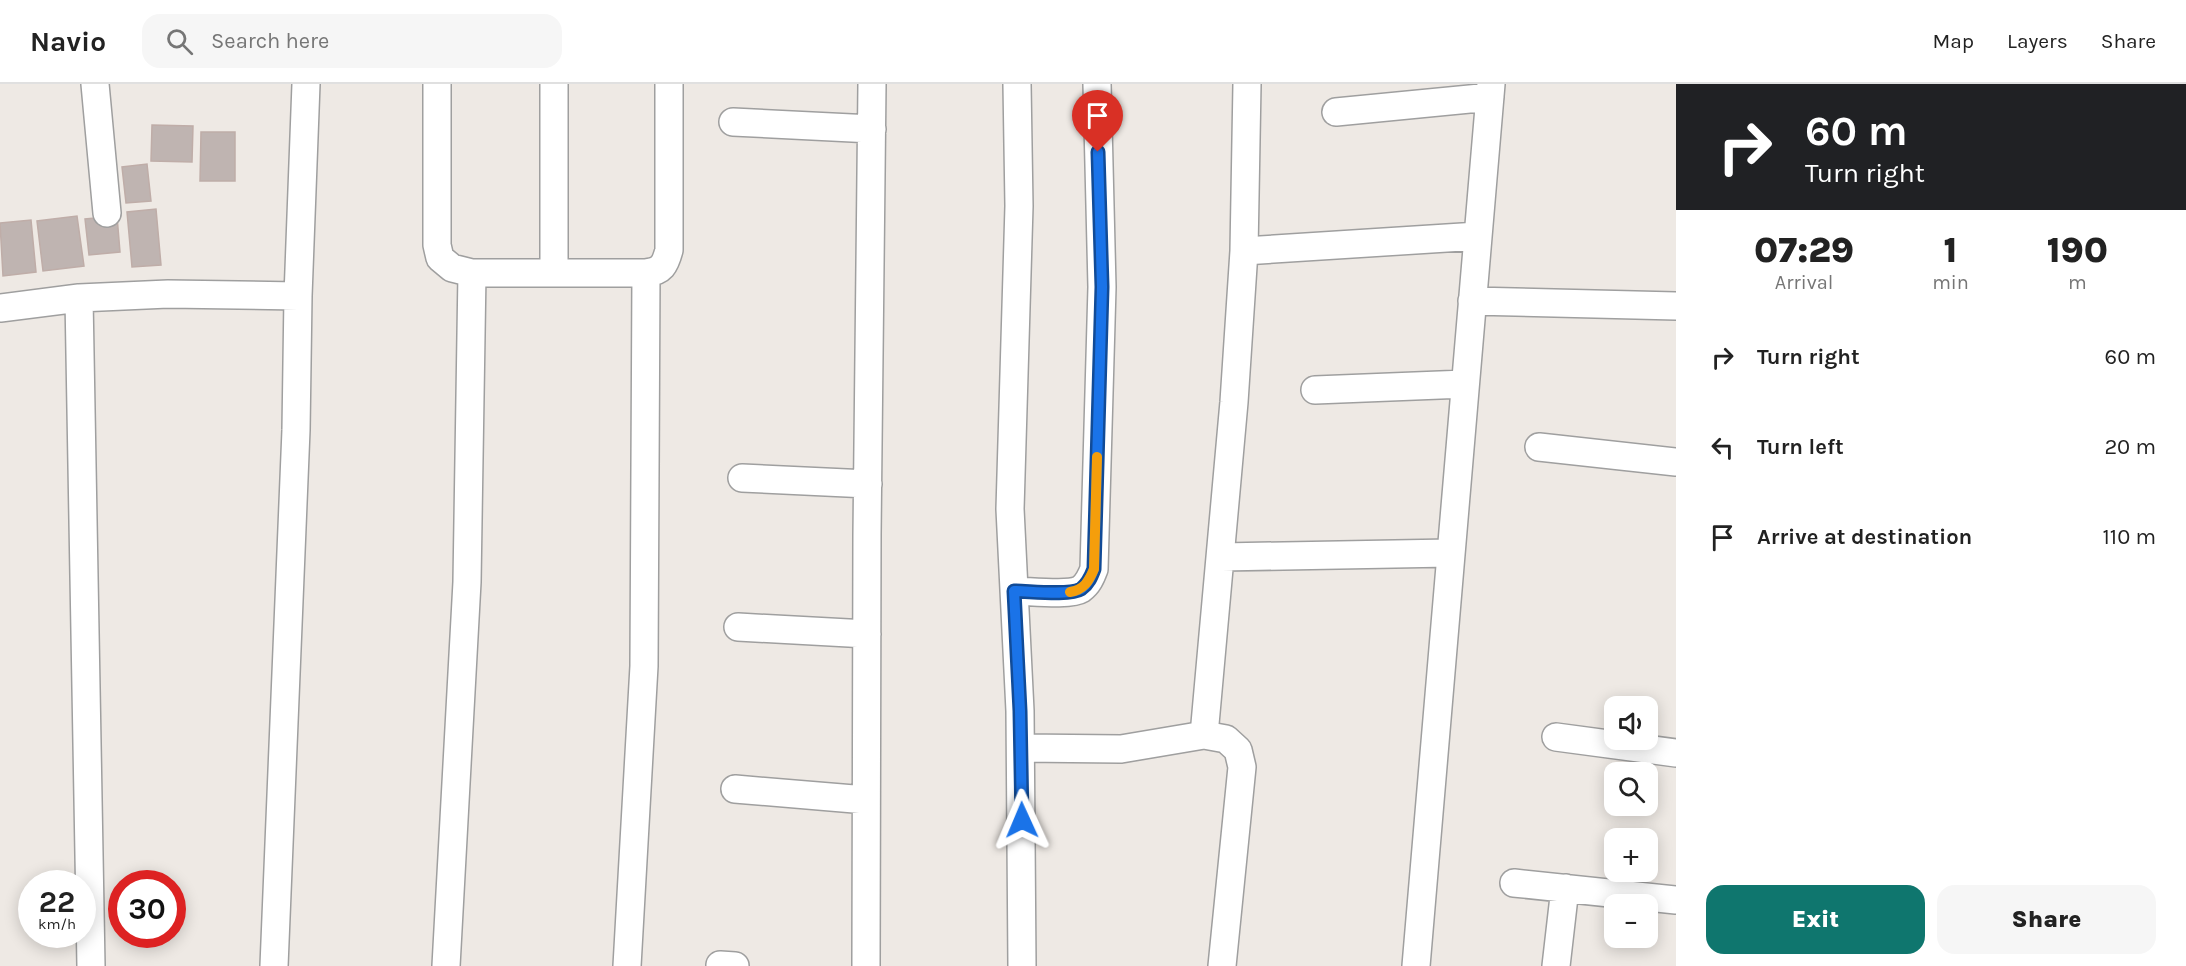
<!DOCTYPE html>
<html lang="en">
<head>
<meta charset="utf-8">
<style>
  body { margin:0; font-family:Karla,sans-serif; background:#f6f6f6; color:#222; height:100vh; display:flex; flex-direction:column; font-size:22px; white-space:nowrap }
  * { box-sizing:border-box; margin:0 }
  p { font-size:20px; color:#767676 }
  .icon { flex:none; width:33px; height:33px; fill:none; stroke:currentColor; stroke-width:2; stroke-linecap:round; stroke-linejoin:round }
  .map { position:relative; flex:1; overflow:hidden }
  .sheet { display:flex; flex-direction:column; background:#fff; width:510px }
  .sheet>* { flex:none }
  .banner { background:#202124; color:#fff; overflow:hidden }
  .controls { position:absolute; left:1604px; top:612px; display:grid; gap:12px }
  .controls a { display:grid; place-items:center; width:54px; height:54px; border-radius:12px; background:#fff; box-shadow:0 3px 15px #0003; font-size:30px }
  .speed { position:absolute; left:18px; top:786px; display:flex; gap:12px; font-size:30px; font-weight:700; text-align:center }
  .speed>* { display:grid; place-content:center; width:78px; height:78px; border-radius:50%; background:#fff; box-shadow:0 3px 15px #0003; line-height:1 }
  .speed small { font-size:15px; font-weight:400 }
  .speed .limit { border:9px solid #d22; background:#fff; color:#111 }
  .pin { position:absolute; display:grid; place-items:center; width:51px; height:51px; color:#fff; margin:-62px -26px; border-radius:50% 50% 50% 0; rotate:-45deg; box-shadow:0 0 6px #0007 }
  .pin .icon { rotate:45deg }
  .me { position:absolute; width:66px; margin:-33px; rotate:359deg; stroke-linejoin:round; filter:drop-shadow(0 0 4px #0008) }
  .turn { display:flex; align-items:center; gap:21px; height:126px; padding:0 30px; font-size:27px }
  .turn .icon { width:78px; height:78px; stroke-width:2.5 }
  .turn b { display:block; font-size:42px; line-height:51px }
  .eta { display:flex; justify-content:space-evenly; align-items:center; height:102px; text-align:center }
  .eta b { font-size:36px; font-weight:800; line-height:42px }
  .cta { display:flex; gap:12px; margin-top:auto; padding:12px 30px }
  .cta a { flex:1; height:69px; border-radius:18px; background:#0f766e; color:#fff; font-size:24px; font-weight:800; line-height:69px; text-align:center }
  .cta a+a { background:#f6f6f6; color:#222 }
  ul { padding:0; list-style:none }
  li { display:flex; align-items:center; gap:18px; height:90px; padding:0 30px }
  li div { flex:1 }
  li b { display:block; font-size:22px }
  li em { font-style:normal }
  header { display:flex; align-items:center; gap:36px; box-sizing:border-box; height:84px; padding:0 30px; background:#fff; border-bottom:2px solid #e0e0e0 }
  header strong { font-size:28px }
  nav { display:flex; gap:33px; margin-inline-start:auto; font-size:21px }
  .search { width:420px; height:54px; background:#f6f6f6; display:flex; align-items:center; gap:15px; box-sizing:border-box; padding:0 21px; border-radius:18px; color:#767676; font-size:22px }
  main { display:flex; flex:1; min-height:0 }
  .map>svg:first-child { display:block }
</style>
</head>
<body>
<header>
<strong>Navio</strong>
<div class="search"><svg class="icon" aria-label="search" viewBox="0 0 24 24"><circle cx="10" cy="10" r="6"/><path d="M15 15l6 6"/></svg>Search here</div>
<nav><a>Map</a><a>Layers</a><a>Share</a></nav>
</header>
<main>
<div class="map">
<svg width="1676" height="882" viewBox="0 0 1676 882">
  <rect width="100%" height="100%" fill="#eee9e4"/>
  <!-- building -->
  <path fill="#bfb4b1" stroke="#bfada8" stroke-width="1.5" d="M152,41L193,42L192,78L151,77Z
    M201,48H235V97H200Z
    M147,80L151,117L126,119L122,83Z
    M156,125L161,181L132,183L127,128Z
    M77,132L84,182L43,187L37,137Z
    M117,132L120,168L89,171L85,135Z
    M31,136L36,188L3,192L0,139Z"/>
  <g fill="none" stroke-linecap="round" stroke-linejoin="round">
    <!-- minor casing -->
    <g stroke="#9f9f9f" stroke-width="30">
      <path id="minor" d="M95,0L107,129
        M437,0V161L440,174L452,184L472,189H646C662,187 665,181 669,166V0
        M1017,0L1019,122L1010,425L1020,627L1022,882
        M1336,28L1490,13
        M733,38L872,45
        M1244,167L1478,152
        M554,189V0
        M79,214L91,882
        M1472,217L1676,222
        M0,224L79,214L168,210L298,212
        M1315,306L1465,300
        M1539,363L1676,378
        M742,394L868,400
        M1222,473L1450,469
        M1014,507C1029,507 1070,512 1081,505C1088,500 1091,493 1094,485L1102,203L1097,0
        M738,543L867,550
        M1204,651L1234,318L1244,167L1247,0
        M1556,653L1676,669
        M1021,664L1121,665L1204,651L1226,655L1238,666L1242,683L1222,882
        M735,705L866,716
        M1514,799L1676,816
        M720,881L735,882
        M274,882L296,346L298,212L306,0
        M446,882L467,498L472,189
        M627,882L644,582L646,189
        M866,882L867,451L872,0
        M1416,882L1491,0
        M1556,882L1565,804"/>
    </g>
    <!-- minor -->
    <use href="#minor" stroke="#fff" stroke-width="27"/>
  </g>
  <g fill="none" stroke-linecap="round" stroke-linejoin="round">
    <!-- route casing -->
    <g stroke="#114b97" stroke-width="15">
      <path id="route" d="M1022,736L1020,627L1014,507C1029,507 1070,512 1081,505C1088,500 1091,493 1094,485L1102,203L1098,68"/>
    </g>
    <!-- route -->
    <use href="#route" stroke="#1a73e8" stroke-width="10"/>
    <!-- slow -->
    <path stroke="#f59e0b" stroke-width="10" d="M1070,508C1084,506 1089,497 1094,485L1097,373"/>
  </g>
</svg>
<div class="controls">
<a><svg class="icon" aria-label="sound" viewBox="0 0 24 24"><path d="M4 9h4l5-4v14l-5-4H4zM17 9q2 3 0 6"/></svg></a>
<a><svg class="icon" aria-label="search" viewBox="0 0 24 24"><circle cx="10" cy="10" r="6"/><path d="M15 15l6 6"/></svg></a>
<a>+</a>
<a>−</a>
</div>
<div class="speed"><div>22<small>km/h</small></div><div class="limit">30</div></div>
<div class="pin" style="left:1098px;top:68px;background:#d93025"><svg class="icon" aria-label="arrive" viewBox="0 0 24 24"><path d="M6 21V4h12l-3 4 3 4H6"/></svg></div>
<svg class="me" style="left:1022px;top:736px" viewBox="-20 -20 40 40"><path d="M0-17L14 15 0 8-14 15z" fill="#1a73e8" stroke="#fff" stroke-width="4"/></svg>
</div>
<section class="sheet">
<div class="banner">
<div class="turn"><svg class="icon" aria-label="right" viewBox="0 0 24 24"><path d="M7 20v-9h11M14 6l5 5-5 5"/></svg><div><b>60 m</b>Turn right</div></div>
</div>
<div class="eta">
<div><b>07:29</b><p>Arrival</p></div>
<div><b>1</b><p>min</p></div>
<div><b>190</b><p>m</p></div>
</div>
<ul>
<li><svg class="icon" aria-label="right" viewBox="0 0 24 24"><path d="M7 20v-9h11M14 6l5 5-5 5"/></svg><div><b>Turn right</b></div><em>60 m</em></li>
<li><svg class="icon" aria-label="left" viewBox="0 0 24 24"><path d="M17 20v-9H6M10 6l-5 5 5 5"/></svg><div><b>Turn left</b></div><em>20 m</em></li>
<li><svg class="icon" aria-label="arrive" viewBox="0 0 24 24"><path d="M6 21V4h12l-3 4 3 4H6"/></svg><div><b>Arrive at destination</b></div><em>110 m</em></li>
</ul>
<div class="cta"><a>Exit</a><a>Share</a></div>
</section>
</main>
</body>
</html>
